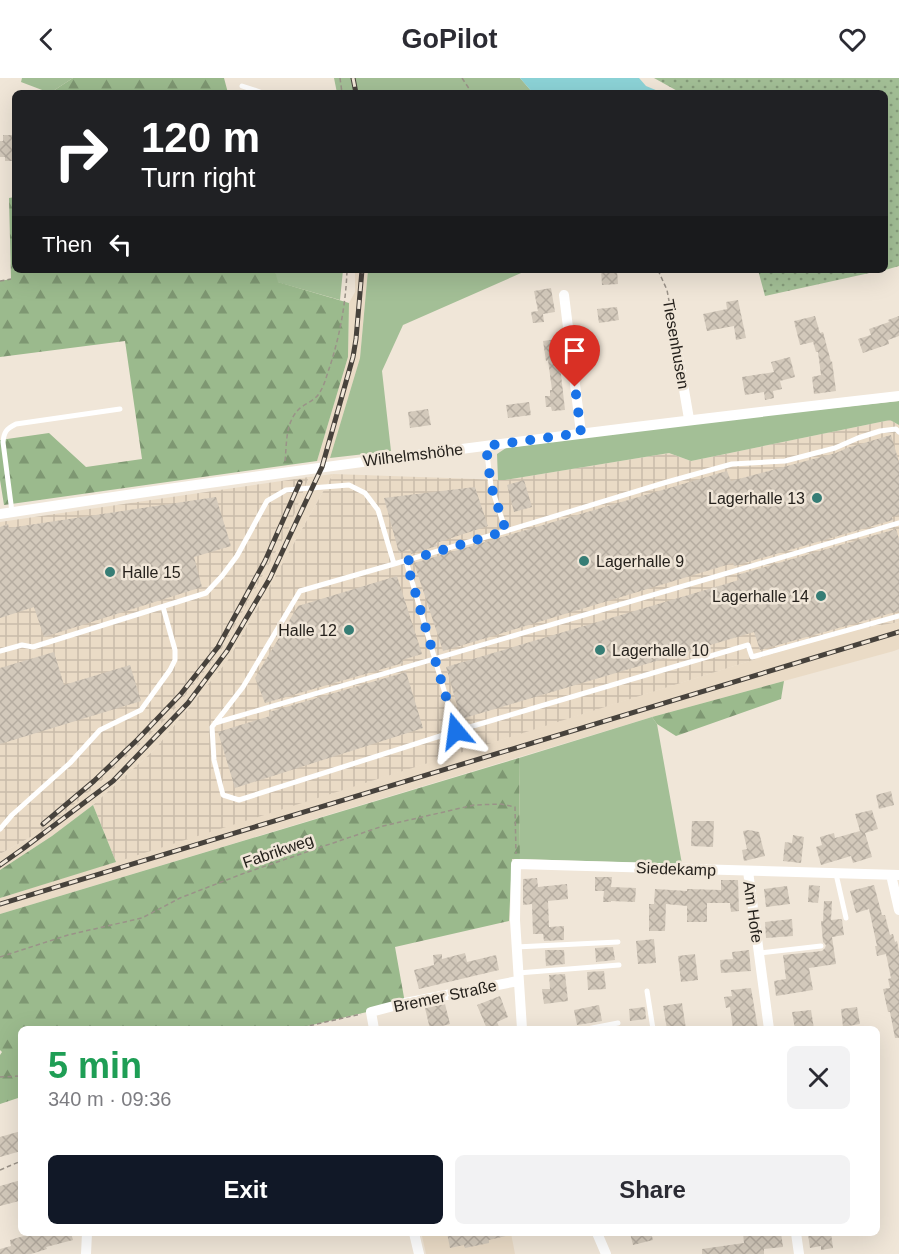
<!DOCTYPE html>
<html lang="en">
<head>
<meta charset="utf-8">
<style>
  body { margin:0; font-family:Helvetica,sans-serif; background:#f2f2f3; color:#2b2b33; height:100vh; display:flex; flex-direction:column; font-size:22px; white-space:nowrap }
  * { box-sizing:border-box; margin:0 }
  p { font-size:20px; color:#7c7c81 }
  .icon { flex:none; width:33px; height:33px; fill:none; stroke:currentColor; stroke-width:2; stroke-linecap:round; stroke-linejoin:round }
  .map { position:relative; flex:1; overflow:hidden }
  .sheet { position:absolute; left:18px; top:948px; width:862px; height:210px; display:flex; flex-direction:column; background:#fff; border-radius:9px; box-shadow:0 6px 24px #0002 }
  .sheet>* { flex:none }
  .guide { position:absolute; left:12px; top:12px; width:876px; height:183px; border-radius:9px; box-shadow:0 6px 24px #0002; background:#202124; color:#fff; overflow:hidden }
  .pin { position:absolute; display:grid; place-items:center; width:51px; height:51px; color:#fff; margin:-62px -26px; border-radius:50% 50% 50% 0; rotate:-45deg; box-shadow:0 0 6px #0007 }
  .pin .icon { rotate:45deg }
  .me { position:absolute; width:66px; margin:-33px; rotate:344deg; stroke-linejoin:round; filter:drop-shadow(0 0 4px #0008) }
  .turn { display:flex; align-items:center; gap:21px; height:126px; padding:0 30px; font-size:27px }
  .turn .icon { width:78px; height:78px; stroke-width:2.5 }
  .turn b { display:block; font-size:42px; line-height:51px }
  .then { display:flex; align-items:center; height:57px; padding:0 30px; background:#0003; gap:12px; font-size:22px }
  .round { display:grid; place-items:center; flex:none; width:63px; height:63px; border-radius:9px; background:#f2f2f3 }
  .overview { display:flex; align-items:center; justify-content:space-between; height:102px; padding:0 30px }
  h1 { font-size:36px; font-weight:600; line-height:45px; color:#1e9e55 }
  .button { display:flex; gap:12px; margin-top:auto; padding:12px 30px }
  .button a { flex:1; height:69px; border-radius:9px; background:#111827; color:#fff; font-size:24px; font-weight:600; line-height:69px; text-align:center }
  .button a+a { background:#f2f2f3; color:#2b2b33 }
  header { display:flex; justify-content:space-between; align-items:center; height:78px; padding:0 30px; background:#fff; font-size:27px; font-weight:600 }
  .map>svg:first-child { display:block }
</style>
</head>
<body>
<header><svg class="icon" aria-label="back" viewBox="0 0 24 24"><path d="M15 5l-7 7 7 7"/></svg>GoPilot<svg class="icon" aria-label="heart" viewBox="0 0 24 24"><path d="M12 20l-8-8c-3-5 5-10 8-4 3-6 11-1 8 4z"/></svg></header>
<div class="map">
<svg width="899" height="1176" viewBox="0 0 899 1176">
  <defs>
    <pattern id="industrial-grid" width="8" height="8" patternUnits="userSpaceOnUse" patternTransform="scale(1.5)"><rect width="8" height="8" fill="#eadbc6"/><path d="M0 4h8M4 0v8" fill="none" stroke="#c9bcaa"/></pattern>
    <pattern id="forest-firs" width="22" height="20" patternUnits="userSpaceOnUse" patternTransform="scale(1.5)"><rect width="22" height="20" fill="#9bba8d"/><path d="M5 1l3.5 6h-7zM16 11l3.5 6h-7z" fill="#7e9772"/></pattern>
    <pattern id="park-dots" width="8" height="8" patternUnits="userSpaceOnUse" patternTransform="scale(1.5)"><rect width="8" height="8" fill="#a3bf96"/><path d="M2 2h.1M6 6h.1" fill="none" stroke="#859b7a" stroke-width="1.8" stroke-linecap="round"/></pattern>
    <pattern id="building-cross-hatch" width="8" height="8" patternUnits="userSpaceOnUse" patternTransform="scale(1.5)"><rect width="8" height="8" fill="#d3c9bb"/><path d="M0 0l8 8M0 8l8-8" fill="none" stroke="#b5aca0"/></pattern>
  </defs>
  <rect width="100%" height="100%" fill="#f0e6d8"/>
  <!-- built -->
  <path fill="#eadbc6" d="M355,192H368L360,280L330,380L317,383L348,279L349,225L355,214Z
    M333,396L228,582L155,671L93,727L52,758L0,792V776L45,751L170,637L222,571L289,450L309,399Z
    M899,544V571L894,573L652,639L0,836V820L838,555Z
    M438,1155H511L515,1176H426L422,1158Z"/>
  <!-- industrial -->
  <path fill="url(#industrial-grid)" d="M890,342L899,347V544L838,555L116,784L93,727L155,671L228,582L333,396L505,402L669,375L691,383Z
    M309,399L289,450L222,571L170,637L97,707L45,751L0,776V444Z"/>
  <!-- green -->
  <path fill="#a3bf96" d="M22,0H73L50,15L21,4Z
    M334,0H520L533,15H337Z
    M275,192H343L340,222L277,204Z
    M368,192H528L403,247L382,293L391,373L330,380L360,280Z
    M899,323V347L890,342L691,383L669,375L505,402H498L497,376L506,370L692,345Z
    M652,639L657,646L682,786L520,781L519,680Z"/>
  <!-- forest -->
  <path fill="url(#forest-firs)" d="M73,0H224L228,15H50Z
    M15,119V192H275L278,204L349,225L348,279L317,383L4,427L0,402V362L49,355L86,389L142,381L125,263L0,279V203L11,201L9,120Z
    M784,603L781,621L676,658L657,646L652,639Z
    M519,680L520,781H512L509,843L395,869L405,925L295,951H21V1019L0,1026V977L2,974L0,972V836Z
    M93,727L116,784L0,820V792L52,758Z"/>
  <!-- park -->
  <path fill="url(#park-dots)" d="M654,0H899V188L885,192V15H681Z
    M758,192H883L765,218Z"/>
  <!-- water -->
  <path fill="#8cd3d7" d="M520,0H639L646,8L663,15H533Z"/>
  <!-- building -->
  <path fill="url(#building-cross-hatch)" d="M3,57H12L14,83H5V79H0V63H3Z
    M601,192H617L618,206L602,207Z
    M551,210L555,234L543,236L544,244L533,245L531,234L538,233L534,213Z
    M738,222L746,260L736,262L734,248L707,253L703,236L727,231L726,224Z
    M617,229L619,242L599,245L597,231Z
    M815,238L820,255L823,254L831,284L832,283L836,313L814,316L812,299L821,297L818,274H816L813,264L800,267L794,243Z
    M899,238V258L888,262L889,266L863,275L858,261L871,257L869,251L889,244L888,242Z
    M557,261L565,332L552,333L551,329H546L545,318H550V312H552L548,282L546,283L543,263Z
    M790,279L795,299L780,303L782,311L773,313L774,320L765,322L764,314L745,317L742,299L774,294L771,284Z
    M529,324L531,337L508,340L506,327Z
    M428,331L431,347L410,350L408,334Z
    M891,357L899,384V437L892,439L893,442L734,488L733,485L443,573L414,485L727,393L731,403L836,375L847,370Z
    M524,402L532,429L514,434L507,407Z
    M475,409L488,448L436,465L437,468L411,476L410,471L399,475L384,420Z
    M216,419L231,468L194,479L202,509L44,559L34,529L0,540V449L8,446L9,450Z
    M896,451L899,461V533L760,572L754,554L461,641L446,589L739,502L737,497Z
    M397,498L422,576L402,582L403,585L265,625L255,600L298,528Z
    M54,574L64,607L130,587L141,623L0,666V590Z
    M406,594L423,650L235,710L218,654L270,638L269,634Z
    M891,713L894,727L879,731L876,717Z
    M872,732L878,751L865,755L872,779L853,785L851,778L821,787L816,769L822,767L820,759L834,755L835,760L860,753L855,736Z
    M692,743H714L713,769L691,768Z
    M749,752L759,754L765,778L744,783L742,772L747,771L743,753Z
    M793,757L804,759L801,785L783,783L785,764L792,765Z
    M595,799H612L611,809L636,810L635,824L611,823V824H603L604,813H595Z
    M537,800L538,809L567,806L568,821L548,823L549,849L564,848V862L544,863L543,856H533L532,826L523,827V801Z
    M721,802H738L739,833L731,834L730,825H707V844H687V828L666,826L665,853H649V826H654L655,811L687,813V811L721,812Z
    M809,807L820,808L818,825L808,824Z
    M874,807L882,837H885L890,857L893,856L895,864L897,863L899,874V960H895L890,934H888L883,911L890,910L888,901L891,900L886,876L877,878L875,868H877L869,831L856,835L850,813Z
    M787,808L790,826L766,829L764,811Z
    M824,823H832L831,842L841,841L842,842L844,857L832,859L836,886L809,890L813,912L776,918L774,903L786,901L783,877L822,873L825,870L826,867L823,864L821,843H823Z
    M792,841L793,858L766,860L765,844Z
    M654,861L656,885L638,886L636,863Z
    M613,869L615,882L596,884L595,870Z
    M545,872H564L565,886L546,888Z
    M749,872L751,893L721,895L720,882L733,881L732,874Z
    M465,875L467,884L496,877L499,892L419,911L414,892L434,887L433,877L442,876V881Z
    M695,876L698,902L681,904L678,878Z
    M604,893L606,911L588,912L587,894Z
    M565,896L568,923L544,926L542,911H550L549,897Z
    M751,910L758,951H733L730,929L726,930L724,919L732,918L731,912Z
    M500,918L508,939L497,944L500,951H487L477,927Z
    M682,925L686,951H667L663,928Z
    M445,926L450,946L430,951L425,930Z
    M599,927L602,943L577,947L574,932Z
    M645,929L646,941L630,943L629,931Z
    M857,929L860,946L843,949L841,931Z
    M811,932L814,951H795L792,934Z
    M21,1053V1073L0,1079V1059Z
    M21,1102V1119L18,1120L19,1123L0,1128V1108Z
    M34,1155H71L73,1162L46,1169L47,1171L31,1176H0V1171L11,1168L10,1162Z
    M447,1155H506V1158L489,1162V1165L465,1170L464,1167L450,1170Z
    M630,1155H651L653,1162L633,1167Z
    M743,1155H781L783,1169L764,1171V1176H702V1171L744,1165Z
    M814,1155H831L833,1170L821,1172V1168L810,1170L808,1156Z"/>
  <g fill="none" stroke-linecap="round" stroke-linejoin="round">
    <!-- path -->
    <path stroke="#9a9288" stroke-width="1.5" stroke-dasharray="4.5 3" stroke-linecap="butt" d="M340,0L342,15
      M462,0L472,15
      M658,192L667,212L675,256
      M0,203L11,201
      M285,383C287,365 285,345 299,331C306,325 316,322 320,314C325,306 327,296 330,288C340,257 346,224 347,192
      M0,879L68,857L142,840L180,820L242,796L383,748L474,727L501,726L515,729L516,776
      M295,951L361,936
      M0,999L21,998
      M0,1092L21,1083"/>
    <!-- lane -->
    <path stroke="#fff" stroke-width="5" d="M242,8L263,15
      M12,434L3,364C4,354 6,351 16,346L120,331
      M506,453L667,404L732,386L785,383L835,370L858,360L880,353L896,351L899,354
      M406,483L456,653L748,567L752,579L899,538
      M394,486L300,513L243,609L212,649L214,682L223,717L239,722L456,653
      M0,573L22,567L33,569L206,515L222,498L237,478L267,423L286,412L349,407L365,415L378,432L394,486L506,453L491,408L486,368
      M215,645L899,445
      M0,751L12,737L70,685L100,652L141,632L170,592L175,582V572L163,529
      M836,796L846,840
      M516,869L618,864
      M759,875L821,868
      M518,895L619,887
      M647,913L653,951
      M587,951L618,945"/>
    <!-- street -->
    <path stroke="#fff" stroke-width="10" d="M564,217L581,355
      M676,265L689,341
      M0,436C299,390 599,352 899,318
      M748,793L769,951
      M891,797L899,832
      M374,951L371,934L405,925L518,903
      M522,951L515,842L516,786L899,797
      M414,1155L419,1176
      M597,1155L606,1176
      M796,1155L799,1176
      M86,1176L87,1155"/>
    <!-- rail casing -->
    <g stroke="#47423c" stroke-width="5">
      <path id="rail" d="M353,0L356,15
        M43,746L94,703L138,661L180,617L218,569L265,483L300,404
        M0,787L24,770L113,703L188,625L227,573L270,500L322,389L353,279L356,261L362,192
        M0,826L899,554"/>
    </g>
    <!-- rail -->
    <use href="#rail" stroke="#f0e6d8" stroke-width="3" stroke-dasharray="9" stroke-linecap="butt"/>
  </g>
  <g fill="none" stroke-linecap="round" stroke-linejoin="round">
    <!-- route -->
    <path stroke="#1a73e8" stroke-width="10" stroke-dasharray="0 18" d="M456,653L406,483L506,453L491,408L486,368L581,355L575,309"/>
  </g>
  <!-- markers -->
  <g fill="#367d75" stroke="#f0e6d8" stroke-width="2">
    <circle cx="817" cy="420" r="6"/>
    <circle cx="584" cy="483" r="6"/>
    <circle cx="110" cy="494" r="6"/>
    <circle cx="821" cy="518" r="6"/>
    <circle cx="349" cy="552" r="6"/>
    <circle cx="600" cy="572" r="6"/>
  </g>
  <g text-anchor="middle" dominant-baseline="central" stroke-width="5" stroke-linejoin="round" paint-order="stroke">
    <!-- street labels -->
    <g font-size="16" fill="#25211c" stroke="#f0e6d8">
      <text transform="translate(676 266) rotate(80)">Tiesenhusen</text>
      <text transform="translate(413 377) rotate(-7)">Wilhelmshöhe</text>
      <text transform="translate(278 773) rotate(-19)">Fabrikweg</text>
      <text transform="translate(676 791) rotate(2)">Siedekamp</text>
      <text transform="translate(753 834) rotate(82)">Am Hofe</text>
      <text transform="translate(445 918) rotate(-12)">Bremer Straße</text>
    </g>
    <!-- poi labels -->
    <g font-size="16" fill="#25211c" stroke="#f0e6d8" text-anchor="end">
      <text x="805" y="420">Lagerhalle 13</text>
      <text x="596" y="483" text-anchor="start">Lagerhalle 9</text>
      <text x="122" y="494" text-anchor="start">Halle 15</text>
      <text x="809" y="518">Lagerhalle 14</text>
      <text x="337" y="552">Halle 12</text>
      <text x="612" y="572" text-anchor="start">Lagerhalle 10</text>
    </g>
  </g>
</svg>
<div class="pin" style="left:575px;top:309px;background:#d93025"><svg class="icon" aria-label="arrive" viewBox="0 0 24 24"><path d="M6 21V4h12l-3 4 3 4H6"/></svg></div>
<svg class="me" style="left:456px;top:653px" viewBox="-20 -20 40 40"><path d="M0-17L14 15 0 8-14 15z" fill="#1a73e8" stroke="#fff" stroke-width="4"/></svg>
<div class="guide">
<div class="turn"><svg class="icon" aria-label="right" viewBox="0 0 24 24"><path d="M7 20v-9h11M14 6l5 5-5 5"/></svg><div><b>120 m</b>Turn right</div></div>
<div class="then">Then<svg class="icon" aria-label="left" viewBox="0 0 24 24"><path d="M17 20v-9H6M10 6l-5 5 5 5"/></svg></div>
</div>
<section class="sheet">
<div class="overview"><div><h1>5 min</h1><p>340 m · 09:36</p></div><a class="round"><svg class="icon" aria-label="close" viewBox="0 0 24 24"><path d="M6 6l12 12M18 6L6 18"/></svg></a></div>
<div class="button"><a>Exit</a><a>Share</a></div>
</section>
</div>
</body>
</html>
